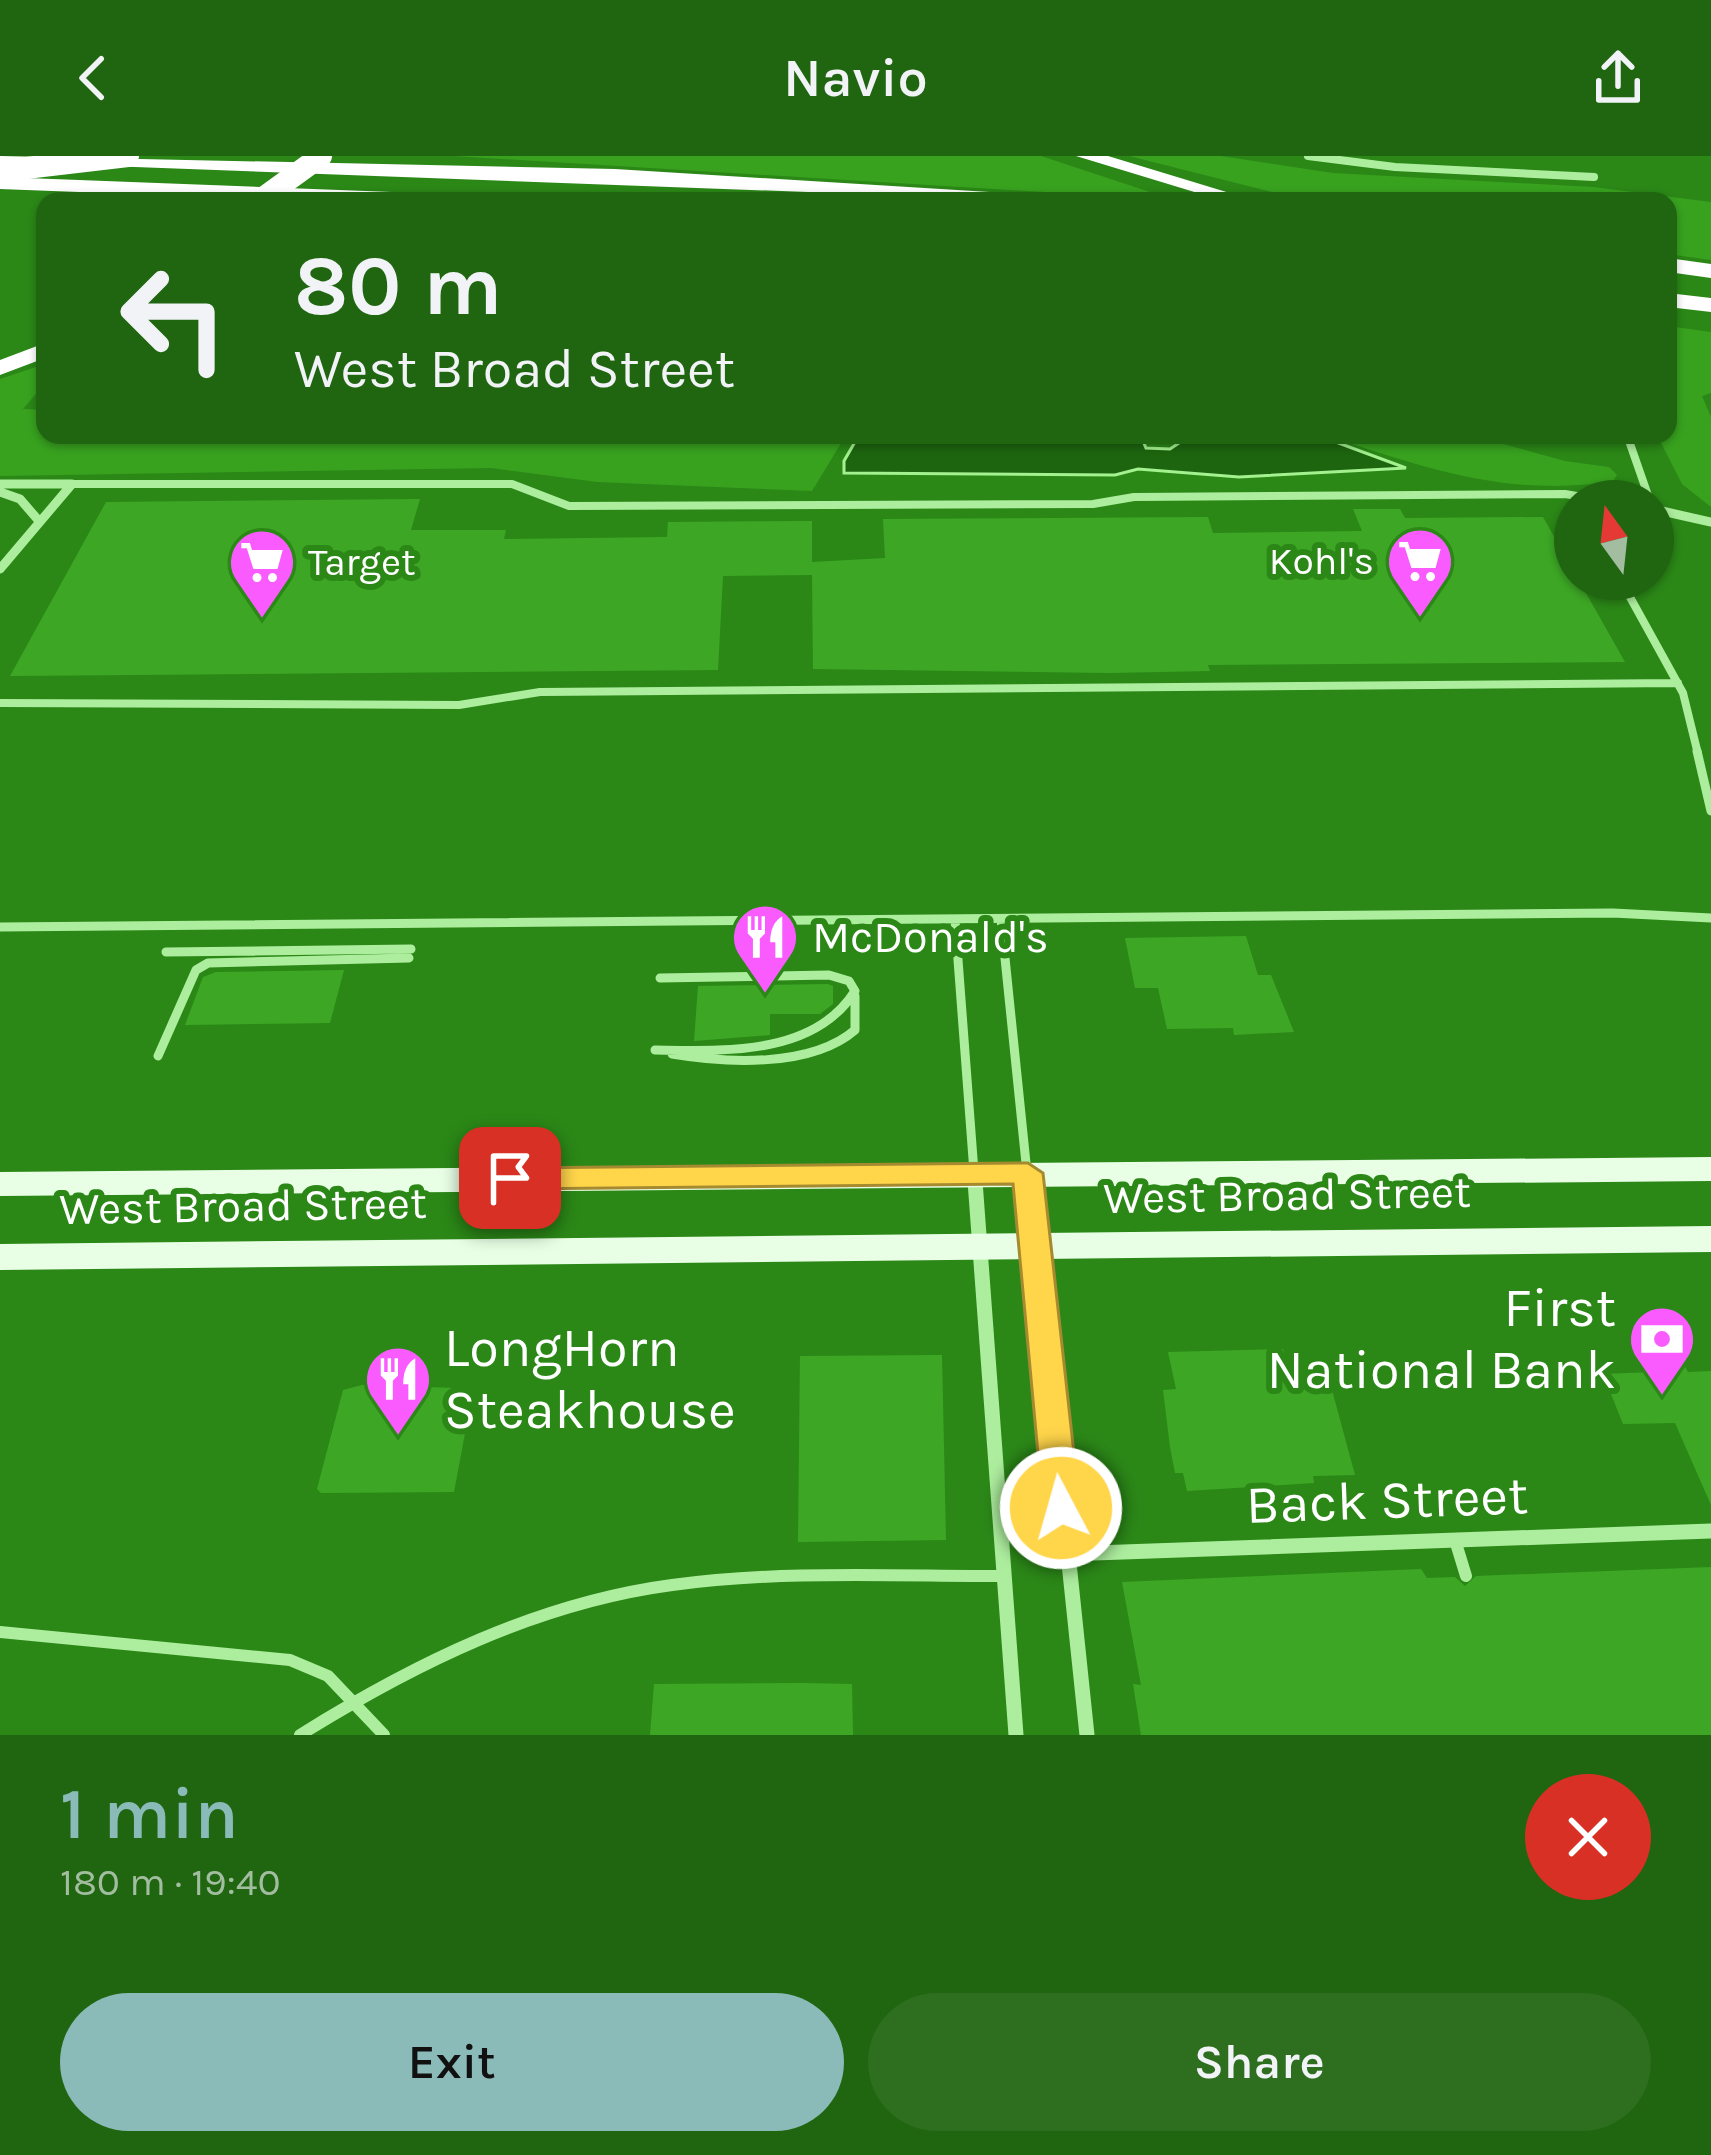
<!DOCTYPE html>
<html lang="en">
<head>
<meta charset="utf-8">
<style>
  body { margin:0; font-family:Karla,sans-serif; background:#2d6e1f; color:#f1f3f6; height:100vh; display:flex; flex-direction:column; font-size:45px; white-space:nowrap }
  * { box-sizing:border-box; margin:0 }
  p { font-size:39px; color:#a2bd9f }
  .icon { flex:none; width:66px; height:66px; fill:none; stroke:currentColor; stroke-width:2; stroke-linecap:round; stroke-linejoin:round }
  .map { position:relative; height:1579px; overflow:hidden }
  .sheet { display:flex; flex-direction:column; background:#206611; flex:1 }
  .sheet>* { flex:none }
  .banner { position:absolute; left:36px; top:36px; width:1641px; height:252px; border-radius:24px; box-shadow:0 3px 9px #0004; background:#206611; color:#f1f3f6; overflow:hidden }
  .needle { width:78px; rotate:345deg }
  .controls { position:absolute; left:1554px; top:324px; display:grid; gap:24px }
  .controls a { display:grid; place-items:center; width:120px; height:120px; border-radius:50%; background:#206611; box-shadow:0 3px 9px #0004; font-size:60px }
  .pin { position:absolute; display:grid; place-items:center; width:102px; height:102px; color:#fff; margin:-51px; border-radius:24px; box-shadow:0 6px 18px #0006 }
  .me { position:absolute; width:132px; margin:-66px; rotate:354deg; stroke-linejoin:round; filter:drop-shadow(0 0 9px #0008) }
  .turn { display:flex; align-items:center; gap:42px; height:252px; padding:0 60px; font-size:54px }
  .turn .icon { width:156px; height:156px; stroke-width:2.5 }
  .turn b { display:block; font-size:84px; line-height:102px }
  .round { display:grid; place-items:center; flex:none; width:126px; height:126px; border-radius:63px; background:#2d6e1f }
  .head { display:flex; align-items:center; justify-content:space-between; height:204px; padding:0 60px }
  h1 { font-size:72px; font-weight:600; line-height:90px; color:#8bbbb9 }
  .button { display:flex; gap:24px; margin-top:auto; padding:24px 60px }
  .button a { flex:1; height:138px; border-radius:72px; background:#8bbbb9; color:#111; font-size:48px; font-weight:600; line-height:138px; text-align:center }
  .button a+a { background:#2d6e1f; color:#f1f3f6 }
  header { display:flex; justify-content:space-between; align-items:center; height:156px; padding:0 60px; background:#206611; font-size:54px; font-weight:600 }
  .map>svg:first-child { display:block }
</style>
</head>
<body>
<header><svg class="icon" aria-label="back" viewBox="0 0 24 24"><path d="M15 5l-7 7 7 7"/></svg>Navio<svg class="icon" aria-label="share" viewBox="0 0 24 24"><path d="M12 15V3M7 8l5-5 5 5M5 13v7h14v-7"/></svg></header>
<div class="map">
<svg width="1711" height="1579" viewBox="0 0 1711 1579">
  <rect width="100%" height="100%" fill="#2b8817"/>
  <!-- green -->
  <path fill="#38a21f" d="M453,0H1041L1156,38L1142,42Z
    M1129,0H1221L1333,17L1593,31L1711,46V104L1668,98V45H1308Z
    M1668,170L1711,176V237L1702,240L1711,261V351L1682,328L1657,279H1668Z
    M45,208V227L23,253L45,254V279H846L812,335L597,326L491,312L0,320V223Z
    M1326,279H1471L1565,305L1609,311L1617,319L1613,325C1509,342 1424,312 1326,279Z"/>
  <!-- water -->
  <path fill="#1d650f" stroke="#a4f190" stroke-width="3" d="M859,279H1152L1143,285L1146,292L1170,293L1191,279H1317L1406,312L1239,321L1138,313L1115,319L844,317V305Z"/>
  <!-- building -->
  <path fill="#3da725" d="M420,343L411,374H506L504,383L667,381L668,366L812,365V406L885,402L883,363L1208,361L1213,377L1362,375L1353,353H1400L1405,362L1543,361L1625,506L1208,509L1210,515L1110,517L813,513L812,419L723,420L718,514L10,520L106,346Z
    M1246,780L1258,819H1271L1294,876L1234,879L1233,872L1167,873L1158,832H1135L1125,782Z
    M344,814L330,867L185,869L203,821L216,816Z
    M698,830L828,828L833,830V848L820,858H770V879L694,885Z
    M1283,1193L1289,1214L1326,1212L1355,1319L1313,1320L1314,1327L1187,1335L1183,1317H1175L1170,1291L1163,1234L1176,1233L1168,1196Z
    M1678,1197L1688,1216L1711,1215V1349L1675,1267L1623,1268L1603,1218L1654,1216L1646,1198Z
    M942,1199L946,1384L798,1386L800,1200Z
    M362,1229L456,1232L451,1263H463L466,1272L454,1336L321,1337L317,1333L343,1234Z
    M1711,1411V1579H1141L1133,1528L1141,1529L1122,1426L1421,1413L1427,1422L1455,1421L1465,1430L1476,1420Z
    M801,1527L852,1528L853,1579H650L654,1528Z"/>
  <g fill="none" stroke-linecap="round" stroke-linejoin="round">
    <!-- lane-far2 -->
    <path stroke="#adee9e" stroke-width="8" d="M1627,279L1650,345
      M72,328H512L569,350L1093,348L1134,341L1565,338L1606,345
      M1620,423L1683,537L1698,598
      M0,547L459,549L540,536L1678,527"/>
    <!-- lane-far1 -->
    <path stroke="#adee9e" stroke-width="9" d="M1697,595L1711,655
      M1001,763L1027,1017
      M955,764L974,1016
      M0,771L1613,757L1711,762
      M166,796L411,793
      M655,894C724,895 814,900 855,835L849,825L829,819L660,822
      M672,898C726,907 811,912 855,874V840
      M158,900L196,814L208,807L409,802"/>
    <!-- lane -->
    <path stroke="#adee9e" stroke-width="12" d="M1455,1384L1466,1420
      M0,1476L290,1504L328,1520L384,1579
      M300,1579C414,1508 537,1447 672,1429C782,1414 893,1420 1003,1420"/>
    <!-- street-far3 -->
    <path stroke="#adee9e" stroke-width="8" d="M1308,0L1395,11L1594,21"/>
    <!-- street-far2 -->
    <path stroke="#adee9e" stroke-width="9" d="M0,328H72
      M0,336L20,343L39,365
      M1653,353L1711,366
      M0,413L72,328"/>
    <!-- street-far1 -->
    <path stroke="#adee9e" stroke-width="12" d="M974,1018L975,1028
      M1028,1019L1029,1028"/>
    <!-- street -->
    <path stroke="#adee9e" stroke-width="15" d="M975,1025L1016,1579
      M1029,1025L1087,1579
      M1066,1398L1711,1375"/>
    <!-- primary -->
    <path fill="#e8ffe5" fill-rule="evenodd" d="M1711,1001V1025L0,1040V1016Z
      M1711,1070V1096L0,1114V1088Z"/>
    <!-- highway -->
    <path fill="#fff" fill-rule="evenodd" d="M0,0L615,13L1038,39L1048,45L0,6Z
      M1076,0H1108L1256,45H1224Z
      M0,21L470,39L480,45H312L0,33Z
      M1668,102L1711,108V122L1668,116Z
      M1668,137L1711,142V156L1668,151Z
      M45,187V202L0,219V204Z"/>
    <!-- highway-bridge -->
    <path stroke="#fff" stroke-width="22" d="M0,15L128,0
      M259,45L321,0"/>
  </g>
  <!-- route -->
  <path fill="#ffd54a" stroke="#a68a30" stroke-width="3" d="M1028,1007L1043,1017L1080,1352L1074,1362L1061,1366L1049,1362L1043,1352L1013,1028L510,1033L495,1022L510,1012Z"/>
  <!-- icons -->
  <defs>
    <g id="supermarket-pin" transform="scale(3.45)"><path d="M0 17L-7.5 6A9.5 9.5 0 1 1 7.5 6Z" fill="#fa5bff" stroke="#2b8817"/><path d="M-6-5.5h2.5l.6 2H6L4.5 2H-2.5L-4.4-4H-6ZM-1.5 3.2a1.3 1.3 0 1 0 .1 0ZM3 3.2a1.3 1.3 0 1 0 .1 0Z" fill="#fff"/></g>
    <g id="restaurant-pin" transform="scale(3.45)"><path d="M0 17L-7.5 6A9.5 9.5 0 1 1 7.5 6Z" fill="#fa5bff" stroke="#2b8817"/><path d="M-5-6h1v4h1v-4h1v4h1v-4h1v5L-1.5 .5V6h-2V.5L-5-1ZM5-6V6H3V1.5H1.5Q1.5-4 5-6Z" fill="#fff"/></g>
    <g id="bank-pin" transform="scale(3.45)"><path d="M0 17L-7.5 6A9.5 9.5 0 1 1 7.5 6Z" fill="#fa5bff" stroke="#2b8817"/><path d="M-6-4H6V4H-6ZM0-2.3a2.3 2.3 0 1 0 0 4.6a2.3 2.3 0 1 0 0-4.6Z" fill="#fff"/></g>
  </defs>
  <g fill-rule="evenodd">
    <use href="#supermarket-pin" x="1420" y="405"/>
    <use href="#supermarket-pin" x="262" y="406"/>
    <use href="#restaurant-pin" x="765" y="781"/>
    <use href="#bank-pin" x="1662" y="1183"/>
    <use href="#restaurant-pin" x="398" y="1223"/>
  </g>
  <g text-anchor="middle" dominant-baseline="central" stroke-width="12" stroke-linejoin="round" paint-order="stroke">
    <!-- far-poi labels -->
    <g font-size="39" fill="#fff" stroke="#2b8817" text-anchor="end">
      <text x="1374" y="405">Kohl's</text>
      <text x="308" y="406" text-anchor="start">Target</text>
    </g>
    <!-- poi labels -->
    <g font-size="45" fill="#fff" stroke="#2b8817" text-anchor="start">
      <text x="812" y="781">McDonald's</text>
    </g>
    <!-- street labels -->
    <g font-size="45" fill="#fff" stroke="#2b8817">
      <text transform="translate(1287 1039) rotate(-1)">West Broad Street</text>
      <text transform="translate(243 1050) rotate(-1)">West Broad Street</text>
    </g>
    <!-- near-poi labels -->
    <g font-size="54" fill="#fff" stroke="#2b8817" text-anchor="end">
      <text x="1616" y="1152">First<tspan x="1616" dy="62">National Bank</tspan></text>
      <text x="444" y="1192" text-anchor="start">LongHorn<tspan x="444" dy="62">Steakhouse</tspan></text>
    </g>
    <!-- near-street labels -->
    <g font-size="54" fill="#fff" stroke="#2b8817">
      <text transform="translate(1387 1344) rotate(-2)">Back Street</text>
    </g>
  </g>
</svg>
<div class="controls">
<a><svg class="needle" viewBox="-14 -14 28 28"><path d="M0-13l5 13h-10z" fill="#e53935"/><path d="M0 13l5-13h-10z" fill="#a2bd9f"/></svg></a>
</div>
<div class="pin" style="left:510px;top:1022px;background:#d93025"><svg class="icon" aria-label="arrive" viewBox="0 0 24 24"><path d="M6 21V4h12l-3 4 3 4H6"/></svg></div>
<svg class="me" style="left:1061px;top:1352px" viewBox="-20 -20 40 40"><circle r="17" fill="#ffd54a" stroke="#fff" stroke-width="3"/><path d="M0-11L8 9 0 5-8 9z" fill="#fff"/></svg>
<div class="banner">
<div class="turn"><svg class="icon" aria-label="left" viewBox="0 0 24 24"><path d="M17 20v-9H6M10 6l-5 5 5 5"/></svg><div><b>80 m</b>West Broad Street</div></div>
</div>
</div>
<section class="sheet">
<div class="head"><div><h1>1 min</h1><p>180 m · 19:40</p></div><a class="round" style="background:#d93025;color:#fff"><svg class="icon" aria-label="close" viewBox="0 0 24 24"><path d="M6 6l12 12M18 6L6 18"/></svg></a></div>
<div class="button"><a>Exit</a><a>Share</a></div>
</section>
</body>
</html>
